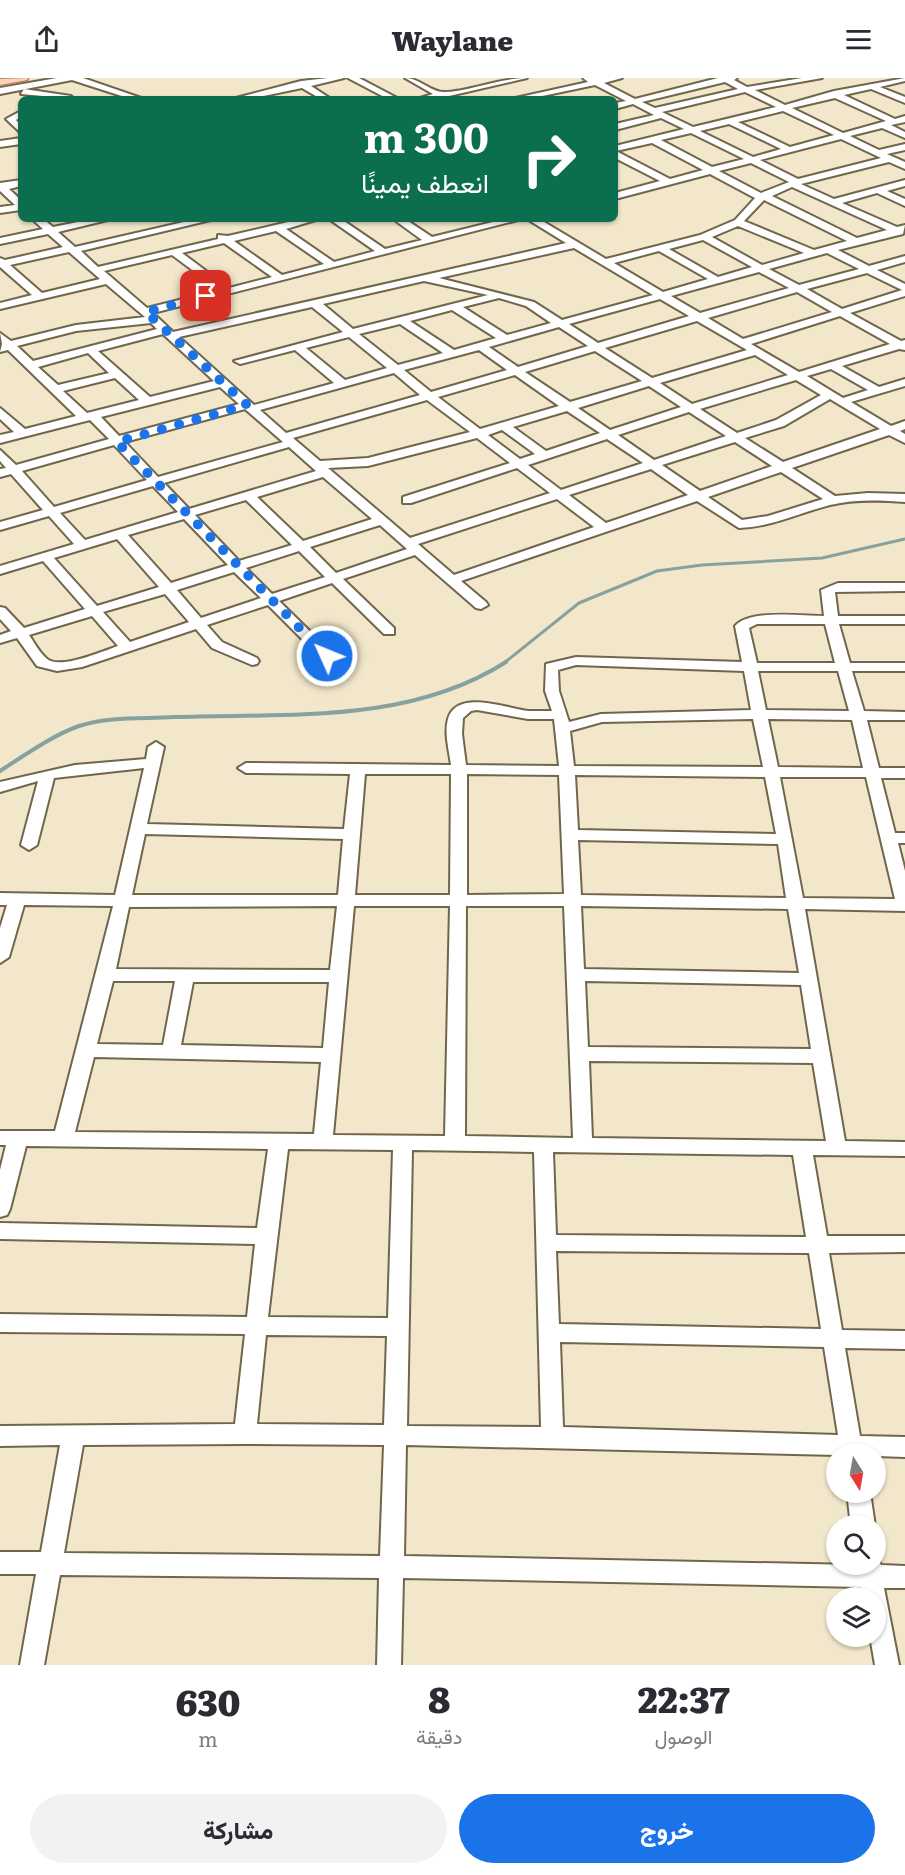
<!DOCTYPE html>
<html lang="ar">
<head>
<meta charset="utf-8">
<style>
  body { margin:0; font-family:Literata,Vazirmatn,serif; background:#f2f2f3; color:#2b2b33; direction:rtl; height:100vh; display:flex; flex-direction:column; font-size:22px; white-space:nowrap }
  * { box-sizing:border-box; margin:0 }
  p { font-size:20px; color:#7c7c81 }
  .icon { flex:none; width:33px; height:33px; fill:none; stroke:currentColor; stroke-width:2; stroke-linecap:round; stroke-linejoin:round }
  .map { position:relative; height:1587px; overflow:hidden; direction:ltr }
  .details { display:flex; flex-direction:column; background:#fff; flex:1 }
  .details>* { flex:none }
  .banner { position:absolute; left:18px; top:18px; width:600px; height:126px; border-radius:9px; box-shadow:0 2px 4px #0004; direction:rtl; background:#0b6e4f; color:#fff; overflow:hidden }
  .needle { width:39px; rotate:169deg }
  .controls { position:absolute; left:826px; top:1365px; display:grid; gap:12px }
  .controls a { display:grid; place-items:center; width:60px; height:60px; border-radius:50%; background:#fff; box-shadow:0 2px 4px #0004; font-size:30px }
  .pin { position:absolute; display:grid; place-items:center; width:51px; height:51px; color:#fff; margin:-26px; border-radius:12px; box-shadow:0 3px 9px #0006 }
  .me { position:absolute; width:66px; margin:-33px; rotate:314deg; stroke-linejoin:round; filter:drop-shadow(0 0 4px #0008) }
  .turn { display:flex; align-items:center; gap:21px; height:126px; padding:0 30px; font-size:27px }
  .turn .icon { width:78px; height:78px; stroke-width:2.5 }
  .turn b { display:block; font-size:42px; line-height:51px }
  .eta { display:flex; justify-content:space-evenly; align-items:center; height:102px; text-align:center }
  .eta b { font-size:36px; font-weight:800; line-height:42px }
  .cta { display:flex; gap:12px; margin-top:auto; padding:12px 30px }
  .cta a { flex:1; height:69px; border-radius:36px; background:#1a73e8; color:#fff; font-size:24px; font-weight:800; line-height:69px; text-align:center }
  .cta a+a { background:#f2f2f3; color:#2b2b33 }
  header { display:flex; justify-content:space-between; align-items:center; height:78px; padding:0 30px; background:#fff; font-size:27px; font-weight:800 }
  .map>svg:first-child { display:block }
</style>
</head>
<body>
<header><svg class="icon" aria-label="menu" viewBox="0 0 24 24"><path d="M4 6h16M4 12h16M4 18h16"/></svg>Waylane<svg class="icon" aria-label="share" viewBox="0 0 24 24"><path d="M12 15V3M7 8l5-5 5 5M5 13v7h14v-7"/></svg></header>
<div class="map">
<svg width="905" height="1587" viewBox="0 0 905 1587">
  <rect width="100%" height="100%" fill="#f2e7ca"/>
  <g fill="none" stroke-linecap="round" stroke-linejoin="round">
    <!-- stream-far1 -->
    <path stroke="#86a19e" stroke-width="3" d="M504,585L579,525L657,493L702,487L822,480L905,461"/>
    <!-- stream -->
    <path stroke="#86a19e" stroke-width="4" d="M0,693C25,677 51,658 79,648C109,638 144,641 174,639C286,635 407,647 506,584"/>
    <!-- minor casing -->
    <g stroke="#70664c" stroke-width="4">
      <path id="minor" d="M57,0H83L144,21H131L72,2L0,16V10Z
        M328,0H344L311,8L331,21H321L302,10L249,21H232L301,3Z
        M348,0H359L399,21H388Z
        M405,0C420,0 430,14 444,14C468,14 499,0 527,0L449,18L447,21H417L433,16Z
        M583,0H622L604,5L635,21L718,0H737L734,2L747,9L802,0H822L755,12L785,27L834,13L905,0V3L880,9L905,19V25L871,11L844,17L895,41L905,38V44L891,47L905,54V60L882,50L850,58L879,72L905,66V72L887,76L905,84V91L889,84L801,106L834,121L905,102V108L887,113L905,121V128L877,115L842,125L897,149L905,147L903,156L838,172L869,188L905,178V184L877,192L905,206V218L850,235L901,263L905,262V272L899,271L842,288L879,309L905,301V308L851,324L891,348L905,343V351L900,353L905,356V365L889,357L792,390L835,418L868,415L905,416V424C880,422 854,421 830,427C799,435 771,449 739,450L697,423L461,503L486,524L488,527L481,531L476,530L415,477L343,501L394,550V556H384L332,505L279,523L332,575L334,578L327,582L322,581L268,527L207,547L222,564L257,580L259,583L257,586L252,587L212,570L196,551L82,589L57,593L37,588L17,560L0,565V557L11,553L0,541V529L5,530L24,550L85,531L43,483L0,496V488L74,466L49,438L0,452V444L43,432L11,396L0,399V391L6,390L0,383V372L16,387L109,361L90,342L0,365V357L14,354L0,341V330L25,351L76,338L8,272L0,274L2,266L0,255L11,263L76,247L145,239L106,206L0,231V225L32,217L0,189V180L5,182L63,169L48,156L0,166V160L43,151L32,141H43L53,149L93,141H112L58,154L75,169L197,141H215L81,173L98,189L218,161V157L228,158L301,141H319L286,151L334,184L375,173L329,141H341L385,171L422,162L393,141H405L432,159L505,141H522L153,235L173,254L566,165L527,141H539L606,181L700,157L735,142L755,120L710,96L615,121V115L660,103L615,80V68L684,51L661,40L615,52V46L654,37L633,26L615,31V25L626,23L595,7L528,21H511L588,4ZM725,4L738,11L655,30L642,24ZM745,14L776,29L693,49L662,34ZM835,20L886,43L843,55L792,30ZM783,33L834,57L790,69L738,44ZM729,46L781,71L753,79L700,53ZM691,55L744,81L712,89L661,62ZM841,61L881,80L798,101L760,82ZM652,65L703,92L670,101L616,73ZM751,85L789,104L761,115L719,93ZM792,109L887,152L857,160L772,118ZM764,122L847,163L814,172L744,143ZM738,148L804,175L762,187L712,159ZM276,153L324,186L282,197L234,163ZM703,162L752,189L718,199L669,171ZM224,165L272,199L229,210L182,175ZM574,170L653,217L562,242L534,224L439,200ZM659,173L708,201L663,214L614,185ZM69,174L100,201L42,215L10,187ZM827,175L859,191L799,207L769,191ZM172,177L219,212L147,230L104,193ZM759,194L789,210L700,235L671,218ZM867,195L902,212L842,231L807,211ZM424,203L488,217L353,251L323,226ZM797,214L832,234L743,261L708,240ZM499,220L526,228L551,245L507,257L463,229ZM660,221L689,238L598,265L569,246ZM312,229L343,254L234,283L240,286L295,272L334,305L254,327L179,259ZM452,232L496,260L454,272L410,243ZM840,238L890,266L799,294L751,266ZM697,243L747,272L652,300L605,270ZM151,245L157,251L33,283L17,268L76,253ZM400,246L443,275L398,287L359,256ZM559,249L588,268L518,289L489,269ZM163,256L214,303L150,319L98,273ZM349,259L387,290L345,302L306,270ZM479,272L507,292L431,314L404,292ZM595,273L642,303L570,324L525,294ZM88,275L109,295L58,307L38,289ZM755,277L788,297L692,326L660,305ZM831,291L868,312L843,320L807,298ZM394,295L420,317L286,355L260,332ZM515,297L559,328L480,351L438,319ZM115,300L139,322L87,335L63,313ZM796,302L821,317L776,342L737,355L700,331ZM649,308L681,329L610,352L578,330ZM220,309L239,326L119,358L101,339ZM830,321L880,351L783,384L745,360L784,348ZM427,322L470,354L368,380L320,383L293,360ZM245,331L283,364L158,399L125,364ZM567,333L600,355L546,373L513,349ZM689,334L726,358L654,382L618,357ZM502,352L535,376L520,381L488,357ZM477,360L510,385L403,419V425H411L517,390L550,415L410,460L328,390L368,388ZM607,361L643,385L561,412L528,387ZM735,364L772,388L700,413L662,387ZM114,367L147,402L54,429L22,393ZM289,369L316,393L189,431L164,405ZM651,391L688,417L606,445L569,417ZM781,394L823,421L768,438L742,442L708,419ZM323,399L372,441L303,463L257,419ZM153,408L178,434L85,462L60,435ZM557,421L594,449L454,497L418,466ZM246,422L292,467L239,483L195,437ZM184,441L228,487L171,505L128,457ZM380,447L407,471L336,495L310,469ZM117,461L159,509L97,528L54,480ZM299,473L325,499L272,516L246,490ZM234,494L261,520L201,540L177,512ZM165,516L189,544L130,564L103,534ZM92,538L118,568C103,573 58,593 46,580C39,574 34,564 29,557Z
        M24,11L71,18L75,21L21,16Z
        M21,33V39L16,42L21,47V55L6,41Z
        M21,60V66L0,69V63Z
        M21,102V108L9,111L21,122V132L0,135V129L15,127L0,113V105Z
        M838,505H905V513L835,514L838,538H905V546H839L850,585H905V593H852L864,633L905,634V642H867L879,690H905V700H881L895,755H905V765H898L905,793V833L805,831L845,1063L905,1064V1078L813,1077L827,1158H905V1174L829,1175L842,1252L905,1253V1271L845,1270L860,1358L905,1359V1379L876,1378V1376L837,1377L406,1367L404,1478L857,1487L876,1486V1478L881,1487L905,1488V1510H884L899,1587H875L870,1558H876V1520H862L861,1509L403,1500L401,1587H377L379,1500L60,1497L44,1587H20L36,1496H0V1474H41L60,1367L0,1368V1348L235,1346L245,1256L0,1254V1236L247,1239L255,1166L0,1161V1145L257,1150L268,1071L26,1068L10,1131L7,1137L0,1139V1092L6,1067H0V1053H55L113,828L24,827L9,879L0,885V850L7,827H0V815L115,817L144,690L54,700L37,767L29,772L21,767L38,703L0,714V704L75,687L146,681L148,669L156,664L164,669L147,746L344,751L350,696L246,695L238,690L246,685L451,687C449,672 444,655 448,641C457,610 508,631 529,633C536,633 544,633 552,633L545,613L546,586L576,579L742,584L735,548C750,531 802,538 824,538L821,512ZM757,546H825L835,585H757L749,550ZM576,587L744,593L751,632L601,636L569,644L559,613L558,592ZM758,593H838L849,633L766,632ZM477,632L528,641H554L559,688L466,687L462,656L463,640L471,633ZM753,641L763,689L574,688L570,653L602,644ZM768,641L852,642L863,690L778,689ZM365,696H451L450,817H355ZM467,696L559,697L564,816L467,817ZM575,697L765,699L776,756L578,752ZM780,699H866L895,821L803,820ZM145,756L343,761L338,817H132ZM578,762L778,766L786,820L581,817ZM337,828L330,892L116,891L129,829ZM354,828H450L445,1058L333,1057ZM466,828H564L573,1060L465,1058ZM581,828L788,831L799,895L584,891ZM113,903H175L163,967L97,966ZM585,903L801,907L811,971L588,969ZM193,904H329L323,970L181,967ZM94,979L321,984L314,1056L75,1054ZM589,983L813,985L826,1063L592,1060ZM288,1071L393,1072L388,1240L268,1239ZM412,1072L534,1074L541,1349L407,1348ZM553,1074L793,1077L806,1159L556,1157ZM556,1173L809,1175L821,1251L559,1246ZM266,1257L387,1258L384,1347L257,1346ZM560,1264L824,1269L838,1357L563,1349ZM245,1366L384,1367L380,1478L64,1475L83,1367Z
        M847,1414H870L875,1448H851Z"/>
    </g>
    <!-- major casing -->
    <g stroke="#b48365" stroke-width="3">
      <path id="major" d="M28,0L27,2L0,7V1Z"/>
    </g>
    <!-- minor -->
    <use href="#minor" fill="#fff" fill-rule="evenodd"/>
    <!-- major -->
    <use href="#major" fill="#fdd1b9" fill-rule="evenodd"/>
  </g>
  <g fill="none" stroke-linecap="round" stroke-linejoin="round">
    <!-- route -->
    <path stroke="#1a73e8" stroke-width="10" stroke-dasharray="0 18" d="M206,218L146,234L247,327L117,364L327,578"/>
  </g>
</svg>
<div class="controls">
<a><svg class="needle" viewBox="-14 -14 28 28"><path d="M0-13l5 13h-10z" fill="#e53935"/><path d="M0 13l5-13h-10z" fill="#7c7c81"/></svg></a>
<a><svg class="icon" aria-label="search" viewBox="0 0 24 24"><circle cx="10" cy="10" r="6"/><path d="M15 15l6 6"/></svg></a>
<a><svg class="icon" aria-label="layers" viewBox="0 0 24 24"><path d="M12 4l9 5-9 5-9-5zM3 14l9 5 9-5"/></svg></a>
</div>
<div class="pin" style="left:206px;top:218px;background:#d93025"><svg class="icon" aria-label="arrive" viewBox="0 0 24 24"><path d="M6 21V4h12l-3 4 3 4H6"/></svg></div>
<svg class="me" style="left:327px;top:578px" viewBox="-20 -20 40 40"><circle r="17" fill="#1a73e8" stroke="#fff" stroke-width="3"/><path d="M0-11L8 9 0 5-8 9z" fill="#fff"/></svg>
<div class="banner">
<div class="turn"><svg class="icon" aria-label="right" viewBox="0 0 24 24"><path d="M7 20v-9h11M14 6l5 5-5 5"/></svg><div><b>300 m</b>انعطف يمينًا</div></div>
</div>
</div>
<section class="details">
<div class="eta">
<div><b>22:37</b><p>الوصول</p></div>
<div><b>8</b><p>دقيقة</p></div>
<div><b>630</b><p>m</p></div>
</div>
<div class="cta"><a>خروج</a><a>مشاركة</a></div>
</section>
</body>
</html>
